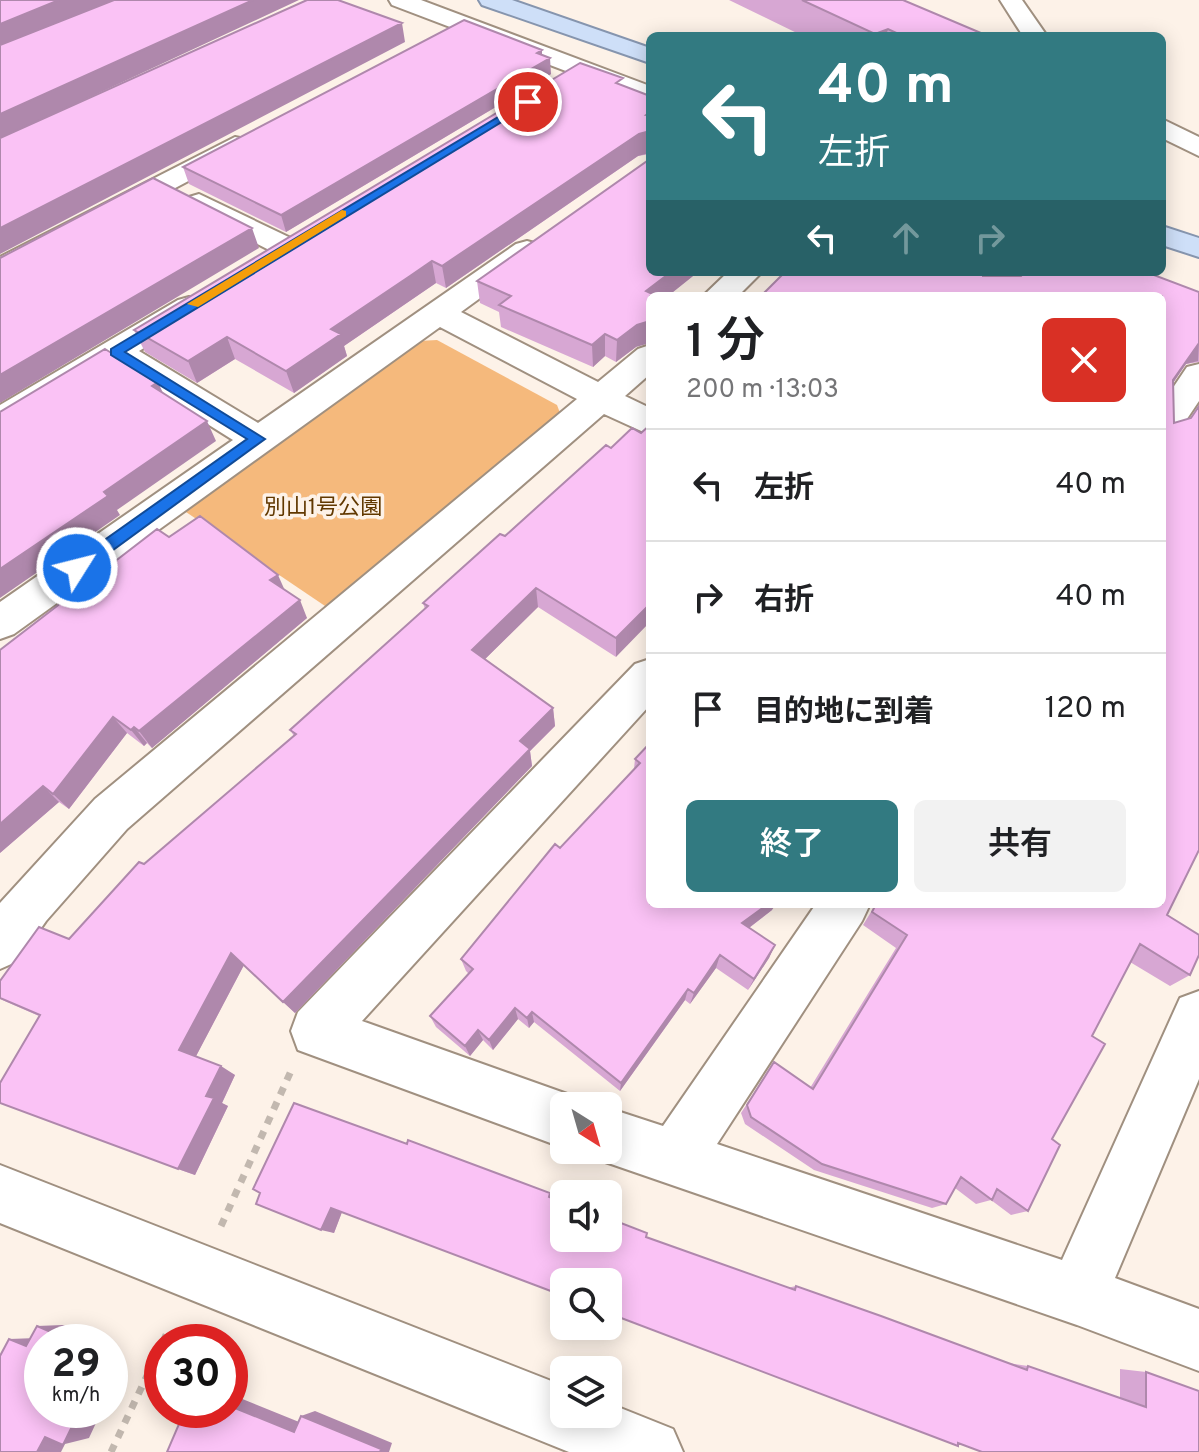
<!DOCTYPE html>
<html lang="ja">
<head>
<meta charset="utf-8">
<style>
  body { margin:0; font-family:Overpass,"Noto Sans JP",sans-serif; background:#f2f2f2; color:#202124; height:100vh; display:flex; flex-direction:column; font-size:30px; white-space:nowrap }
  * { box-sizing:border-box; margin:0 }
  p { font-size:26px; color:#757577 }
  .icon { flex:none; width:44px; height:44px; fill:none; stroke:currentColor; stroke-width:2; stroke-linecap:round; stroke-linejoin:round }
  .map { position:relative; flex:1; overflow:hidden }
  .drawer { position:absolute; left:646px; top:292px; width:520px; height:616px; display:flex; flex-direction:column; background:#fff; border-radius:12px; box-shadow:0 4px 20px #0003 }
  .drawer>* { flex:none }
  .top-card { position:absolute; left:646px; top:32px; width:520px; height:244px; border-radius:12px; box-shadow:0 4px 20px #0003; background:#327a81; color:#fff; overflow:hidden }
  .needle { width:52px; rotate:143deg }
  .fabs { position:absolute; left:550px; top:1092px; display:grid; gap:16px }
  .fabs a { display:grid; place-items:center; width:72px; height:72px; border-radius:12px; background:#fff; box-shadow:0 4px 20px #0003; font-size:40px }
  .speed { position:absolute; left:24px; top:1324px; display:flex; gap:16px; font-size:40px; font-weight:700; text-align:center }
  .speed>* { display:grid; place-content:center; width:104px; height:104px; border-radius:50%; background:#fff; box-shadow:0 4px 20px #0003; line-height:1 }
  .speed small { font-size:20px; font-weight:400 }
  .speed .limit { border:12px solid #d22; background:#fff; color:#111 }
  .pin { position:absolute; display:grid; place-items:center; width:68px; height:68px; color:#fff; margin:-34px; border:4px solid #fff; border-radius:50%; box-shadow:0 2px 8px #0007 }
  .me { position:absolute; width:88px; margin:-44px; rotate:54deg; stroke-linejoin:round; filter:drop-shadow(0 0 6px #0008) }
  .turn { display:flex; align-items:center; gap:28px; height:168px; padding:0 40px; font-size:36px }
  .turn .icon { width:104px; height:104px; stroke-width:2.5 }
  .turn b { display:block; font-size:56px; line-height:68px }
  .lanes { display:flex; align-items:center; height:76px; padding:0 40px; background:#0003; justify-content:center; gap:40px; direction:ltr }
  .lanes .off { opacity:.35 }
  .round { display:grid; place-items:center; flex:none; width:84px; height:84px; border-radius:12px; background:#f2f2f2 }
  .summary { display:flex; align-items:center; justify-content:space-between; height:136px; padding:0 40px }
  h1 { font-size:48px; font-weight:600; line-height:60px }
  .button { display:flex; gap:16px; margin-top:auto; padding:16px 40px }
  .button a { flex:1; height:92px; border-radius:12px; background:#327a81; color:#fff; font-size:32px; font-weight:600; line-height:92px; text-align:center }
  .button a+a { background:#f2f2f2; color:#202124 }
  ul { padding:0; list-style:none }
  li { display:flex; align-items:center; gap:24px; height:112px; padding:0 40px; border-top:2px solid #e0e0e0 }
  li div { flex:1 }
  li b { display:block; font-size:30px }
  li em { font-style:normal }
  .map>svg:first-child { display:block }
</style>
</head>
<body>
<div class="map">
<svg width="1199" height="1452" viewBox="0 0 1199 1452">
  <rect width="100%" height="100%" fill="#fdf2e8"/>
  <!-- green -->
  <path fill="#f5b97c" d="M437,340L557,405L560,413L328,608L183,510L419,341Z"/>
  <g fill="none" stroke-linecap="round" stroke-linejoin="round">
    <!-- minor casing -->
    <g stroke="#a09080" stroke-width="4">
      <path id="minor" d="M389,0H421L650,86V103L392,5Z
        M1000,0H1022L1047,36H1023Z
        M1162,119L1199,137V156L1162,138Z
        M235,137L245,139L248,145L245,151L11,275L0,278V257Z
        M199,194L297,241L301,247L297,253L286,256L275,253L189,209L185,203L189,197Z
        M527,241L538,244L542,250L538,256L461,312L598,382L638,349L650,345V374L625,396L650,408V435L604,414L127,829L46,921L18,961L0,969V903L95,799L577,399L440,327L14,634L0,639V602L233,440L115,366L12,429L0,433V405L178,300L189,297L200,300L205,307L200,314L139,351L258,423L516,244Z
        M728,272H762L738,296H703Z
        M998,272H1030L1010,296H977Z
        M1199,364V401L1174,438L1162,442V404L1187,367Z
        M650,659V705L362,1021L584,1100L586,1106H564V1148L298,1050L291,1031L298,1012L635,664Z
        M816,904H870L862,921L717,1144L1062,1260L1180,998L1199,991V1079L1115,1278L1199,1309V1371L1077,1325L588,1156L586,1150H608V1108L663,1126Z
        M0,1165L564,1386V1414H608V1403L673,1429L683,1452H569L0,1223Z"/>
    </g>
    <!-- major casing -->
    <g stroke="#8695ae" stroke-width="4">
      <path id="major" d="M479,0H512L650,48V63L482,5Z
        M1162,226L1199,238V257L1162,245Z"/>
    </g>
    <!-- path -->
    <path stroke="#c2b8af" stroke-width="7" stroke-dasharray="8 8" stroke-linecap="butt" d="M221,1226L291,1071
      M163,1342L169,1328
      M111,1452L162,1344"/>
    <!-- minor -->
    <use href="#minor" fill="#fff" fill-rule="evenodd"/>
    <!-- major -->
    <use href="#major" fill="#cedff8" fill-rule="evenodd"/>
  </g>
  <!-- wall -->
  <path fill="#d7a7d3" d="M729,0H903L988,36H803Z
    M542,50V55L551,74L286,232L189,184L183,167Z
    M623,86L650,96V154L638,156L446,288L436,283L414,298L344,346L347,356L294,393L235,359L197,383L145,352L134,330Z
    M650,272H698L668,296H650L636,347L616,362L605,356L593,367L501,327L499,312L480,303L477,281Z
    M990,276L1199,292V362L1186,364L1173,383L1167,915L1190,975L1170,986L1130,962L1092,1036L1052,1139L1028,1211L1011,1215L991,1200L976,1204L955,1188L946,1204L932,1208L814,1170L745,1124L741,1113L774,1062L810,1088L896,948L863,925L876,904H1162Z
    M632,428L616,657L538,607L485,659L553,708L555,726L530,751L532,766L295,1013L244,965L196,1056L235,1075L222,1103L228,1106L195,1175L178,1169L39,1016L0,999V981L69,939L144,864L294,736L290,730L425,609L423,603L505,536L611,448Z
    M169,537L285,590L307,618L152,748L147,743L144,746L127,733L69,809L59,802L0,853Z
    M650,743L772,910L749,928L775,945L769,958L748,990L716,968L690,1004L685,1000L620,1091L534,1022L529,1028L518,1019L493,1050L483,1040L470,1056L436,1027L430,1016L469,974L466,971L461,959L560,848L634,769L635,759Z
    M552,1198L646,1237L787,1288L796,1286L1008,1363L1028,1366L1120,1398V1369L1146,1372L1199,1452L958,1443L342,1212L334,1233L256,1204Z"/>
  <!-- shaded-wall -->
  <path fill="#af88ac" d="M59,0H113L0,47V24Z
    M253,0H299L0,139V114Z
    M402,23L405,42L0,254V228Z
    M888,29L886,36H874L875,34Z
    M542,50V62L550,58L551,74L286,232L281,215Z
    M650,112L649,153L638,156L446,288L442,266Z
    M252,228L259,248L0,403V375Z
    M432,261L436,283L344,346L347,356L294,393L286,371L331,329Z
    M671,272H698L668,296H650L646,291Z
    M983,272H994L975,294Z
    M650,321V343L636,347L616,362L617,340L637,325Z
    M605,334V356L593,367L592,345Z
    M227,337L235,359L197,383L188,361Z
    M1199,343L1198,361L1186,364L1162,399L1173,380Z
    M158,382L167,402L152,386Z
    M207,421L216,441L117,510L120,515L0,598V569L104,492Z
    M278,575L286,593L270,580Z
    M536,588L538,607L475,669L472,650Z
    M300,600L307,618L152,748L139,731Z
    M650,604V622L616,657V638Z
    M553,708L555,726L530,751L532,766L295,1013L283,1002L520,741Z
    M113,717L127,733L69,809L53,794Z
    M134,727L147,743L144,746L131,730Z
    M43,786L59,802L0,853V824Z
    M768,904H776L772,910L737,937L742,923Z
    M775,945L769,958L748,990L754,979Z
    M231,953L244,965L194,1060L179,1050Z
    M720,955L716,968L690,1004L694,993Z
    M688,989L685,1000L620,1091L621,1083Z
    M515,1008L518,1019L493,1050L489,1040Z
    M532,1012L534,1022L529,1028L527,1018Z
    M478,1030L483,1040L470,1056L465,1046Z
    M221,1066L235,1075L222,1103L228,1106L195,1175L178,1169L206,1096Z
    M331,1208L342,1212L334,1233L321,1230Z
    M63,1325L102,1342H74L37,1326Z
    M37,1338L26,1346L9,1339Z
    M110,1346L117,1349L110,1363Z
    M110,1367L121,1372L110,1395Z
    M230,1394L309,1426L294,1432L230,1406Z
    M80,1410H102L89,1438L65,1444L61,1452H37L45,1437Z
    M315,1411L392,1443L389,1452H380L301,1416Z"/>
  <!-- building -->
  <path fill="#fac2f5" stroke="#af88ac" stroke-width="2" d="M0,0H59L0,24Z
    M114,0H253L0,114V45Z
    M307,0H338L402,23L0,228V138Z
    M802,0H903L988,36H903L888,29L875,34Z
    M464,20L542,50L537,53L550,58L281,215L183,167Z
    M580,63L623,78L616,83L650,96V112L646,115L650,116V131L639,134L442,266L432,261L410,276L331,329L341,334L286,371L227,337L188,361L134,330Z
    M650,159V272H671L646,291L657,296H650V321L637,325L617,340L605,334L592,345L499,305L511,296L477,281Z
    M153,178L252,228L0,375V258Z
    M785,272H983V276H1021L1025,272H1146L1199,292V343L1173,380L1174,423L1191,418L1199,406V850L1167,915L1199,935V955L1190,975L1140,944L1092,1036L1105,1044L1052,1139L1060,1145L1028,1211L997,1189L992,1200L961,1177L946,1204L822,1164L751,1117L747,1105L774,1062L813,1089L907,935L872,912L876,904H1162V296H761Z
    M105,349L158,382L152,386L207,421L104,492L108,496L0,569V412Z
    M650,425V604L616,638L536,588L472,650L553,708L520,741L530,749L283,1002L231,953L179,1050L221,1066L206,1096L214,1098L178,1169L0,1103V1083L40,1015L0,998V981L39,927L69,939L139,862L144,864L296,734L290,730L428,606L423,603L500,534L505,536L606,445L611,448L632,428L641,433Z
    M200,516L278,575L270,580L300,600L139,731L134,727L131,730L113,717L53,794L43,786L0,824V650L157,529L169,537Z
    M650,743V904H768L742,923L775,945L754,979L720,955L694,993L688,989L621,1083L532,1012L527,1018L515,1008L489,1040L478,1030L465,1046L430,1016L473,969L461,959L555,844L560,848L640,763L635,759Z
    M294,1103L407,1144L408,1140L550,1193L549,1197L564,1203V1238H608V1218L647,1233L646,1237L795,1290L796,1286L881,1316L1027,1370L1028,1366L1146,1407V1372L1199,1391V1452H982L958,1443V1446L608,1313V1282H564V1296L331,1208L321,1230L256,1204L260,1193L253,1189Z
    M37,1326L74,1342H42V1410H80L63,1445L45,1437L37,1452H0V1356L9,1339L26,1346Z
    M230,1406L294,1432L301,1416L381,1449L380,1452H167L185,1410H230Z"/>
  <!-- route -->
  <path fill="#1a73e8" stroke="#114b97" stroke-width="2" d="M528,99L533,102L531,104L125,352L265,439L83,572H72V563L247,439L111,355V349Z"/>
  <!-- slow -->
  <path fill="#f59e0b" d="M342,210L346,211V216L198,307L187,304Z"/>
  <g text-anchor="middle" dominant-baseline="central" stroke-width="7" stroke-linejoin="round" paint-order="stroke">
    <!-- park labels -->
    <g font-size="22" fill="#613800" stroke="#fdf2e8">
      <text x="323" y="508">別山1号公園</text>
    </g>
  </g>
</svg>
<div class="fabs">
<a><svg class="needle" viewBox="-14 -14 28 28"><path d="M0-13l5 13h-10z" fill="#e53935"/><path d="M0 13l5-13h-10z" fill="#757577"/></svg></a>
<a><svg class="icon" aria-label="sound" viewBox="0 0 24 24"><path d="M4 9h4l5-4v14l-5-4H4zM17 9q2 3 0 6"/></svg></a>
<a><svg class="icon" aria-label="search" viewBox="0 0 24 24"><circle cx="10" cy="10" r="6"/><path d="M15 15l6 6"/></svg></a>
<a><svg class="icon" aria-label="layers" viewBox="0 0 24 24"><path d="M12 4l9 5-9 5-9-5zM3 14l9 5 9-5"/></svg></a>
</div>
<div class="speed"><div>29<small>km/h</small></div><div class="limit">30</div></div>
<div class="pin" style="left:528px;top:102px;background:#d93025"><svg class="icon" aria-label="arrive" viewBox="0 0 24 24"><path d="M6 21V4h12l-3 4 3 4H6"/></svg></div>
<svg class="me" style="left:77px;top:568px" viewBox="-20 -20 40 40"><circle r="17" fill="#1a73e8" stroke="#fff" stroke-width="3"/><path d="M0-11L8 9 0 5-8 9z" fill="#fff"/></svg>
<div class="top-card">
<div class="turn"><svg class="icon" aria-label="left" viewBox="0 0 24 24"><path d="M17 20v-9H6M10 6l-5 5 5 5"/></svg><div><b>40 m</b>左折</div></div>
<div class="lanes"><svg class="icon" aria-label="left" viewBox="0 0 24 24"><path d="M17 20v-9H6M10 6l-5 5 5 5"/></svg><svg class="icon off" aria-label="ahead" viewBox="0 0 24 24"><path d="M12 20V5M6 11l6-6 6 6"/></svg><svg class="icon off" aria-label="right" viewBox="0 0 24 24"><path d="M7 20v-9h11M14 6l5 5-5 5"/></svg></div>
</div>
<section class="drawer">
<div class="summary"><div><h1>1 分</h1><p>200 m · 13:03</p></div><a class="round" style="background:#d93025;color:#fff"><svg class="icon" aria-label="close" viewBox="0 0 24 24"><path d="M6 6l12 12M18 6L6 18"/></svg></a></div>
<ul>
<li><svg class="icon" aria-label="left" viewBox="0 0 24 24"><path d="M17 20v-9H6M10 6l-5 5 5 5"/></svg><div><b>左折</b></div><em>40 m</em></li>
<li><svg class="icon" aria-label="right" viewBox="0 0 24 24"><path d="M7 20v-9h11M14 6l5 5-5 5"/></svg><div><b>右折</b></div><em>40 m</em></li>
<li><svg class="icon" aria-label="arrive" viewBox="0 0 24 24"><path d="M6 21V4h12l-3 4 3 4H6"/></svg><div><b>目的地に到着</b></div><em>120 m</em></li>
</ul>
<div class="button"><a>終了</a><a>共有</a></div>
</section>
</div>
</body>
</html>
